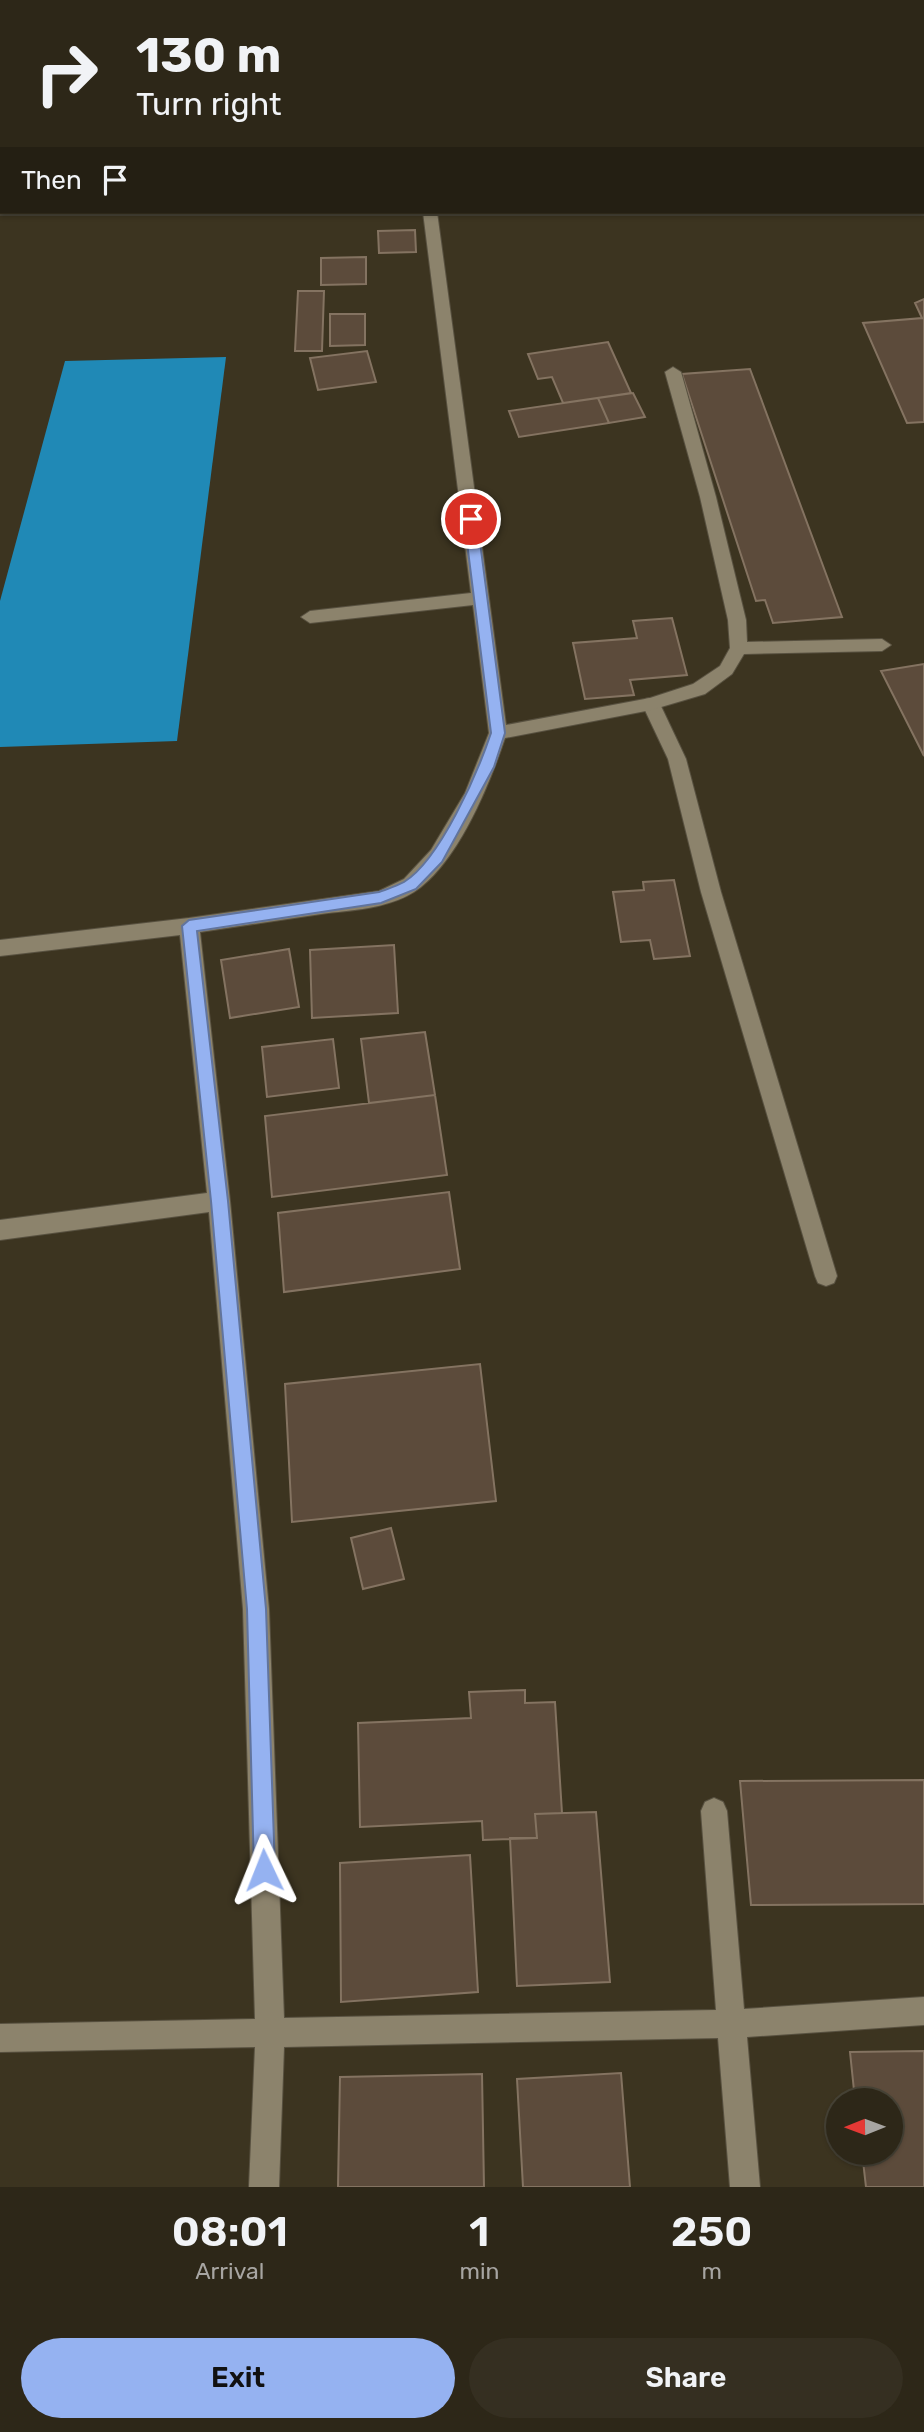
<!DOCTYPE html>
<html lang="en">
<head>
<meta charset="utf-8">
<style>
  body { margin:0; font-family:Rubik,sans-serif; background:#352f21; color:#f1f3f6; height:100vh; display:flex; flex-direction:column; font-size:26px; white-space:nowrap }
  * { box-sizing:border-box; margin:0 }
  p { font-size:23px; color:#a7a5a2 }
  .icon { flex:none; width:38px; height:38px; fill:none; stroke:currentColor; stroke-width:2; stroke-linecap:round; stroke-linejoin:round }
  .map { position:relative; height:2187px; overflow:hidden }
  .drawer { display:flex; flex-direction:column; background:#2d2718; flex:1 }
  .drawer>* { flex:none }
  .hud { position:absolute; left:0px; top:0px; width:924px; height:214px; box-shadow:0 2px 5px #0004,0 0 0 2px #484437; background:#2d2718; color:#f1f3f6; overflow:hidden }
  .needle { width:46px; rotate:269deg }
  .fabs { position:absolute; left:826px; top:2088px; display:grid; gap:14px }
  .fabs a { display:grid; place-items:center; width:77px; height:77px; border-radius:50%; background:#2d2718; box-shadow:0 2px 5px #0004,0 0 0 2px #484437; font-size:35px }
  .pin { position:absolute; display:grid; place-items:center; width:60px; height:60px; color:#fff; margin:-30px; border:4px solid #fff; border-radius:50%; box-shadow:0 2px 7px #0007 }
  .me { position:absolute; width:77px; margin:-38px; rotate:358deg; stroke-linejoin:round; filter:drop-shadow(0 0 5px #0008) }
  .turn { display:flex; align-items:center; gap:24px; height:147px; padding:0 21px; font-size:32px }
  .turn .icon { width:91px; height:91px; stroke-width:2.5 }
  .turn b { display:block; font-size:49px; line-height:60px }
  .then { display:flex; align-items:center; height:66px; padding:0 21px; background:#0003; gap:14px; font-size:26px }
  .eta { display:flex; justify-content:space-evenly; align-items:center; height:119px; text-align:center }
  .eta b { font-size:42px; font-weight:600; line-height:49px }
  .cta { display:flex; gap:14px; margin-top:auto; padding:14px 21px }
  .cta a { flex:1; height:80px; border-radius:42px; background:#95b2f1; color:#111; font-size:28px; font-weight:600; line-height:80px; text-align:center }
  .cta a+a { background:#352f21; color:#f1f3f6 }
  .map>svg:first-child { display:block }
</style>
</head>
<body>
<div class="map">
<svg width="924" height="2187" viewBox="0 0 924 2187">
  <rect width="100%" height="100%" fill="#3c3420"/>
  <!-- water -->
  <path fill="#2089b6" d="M226,357L177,741L0,747V601L65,361Z"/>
  <!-- building -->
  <path fill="#5c4b3b" stroke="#847361" stroke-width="2" d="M4,212H200L3,215Z
    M415,230L416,252L379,253L378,231Z
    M366,257V284L321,285V258Z
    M298,291H324L322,351H295Z
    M924,299V422L907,423L863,323L922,318L915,303Z
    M330,314H365V345L330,346Z
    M608,342L631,393L563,403L552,377L538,379L528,354Z
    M367,351L376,382L318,390L310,358Z
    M750,369L842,617L773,623L765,600L756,601L682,374Z
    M633,393L645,417L609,423L598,398Z
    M598,398L609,423L519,437L509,411Z
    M672,618L687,675L630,680L634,695L585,699L573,643L637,638L633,621Z
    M924,664V756L881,671Z
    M674,880L690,956L654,959L650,940L621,942L613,892L644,890L643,882Z
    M394,945L398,1013L312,1018L310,950Z
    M289,949L299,1007L230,1018L221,960Z
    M425,1032L435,1095L369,1103L361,1039Z
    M333,1039L339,1088L267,1097L262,1047Z
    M435,1095L447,1175L272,1197L265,1116Z
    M449,1192L460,1269L284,1292L278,1213Z
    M480,1364L496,1501L292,1522L285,1384Z
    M391,1528L404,1579L363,1589L351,1538Z
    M525,1690V1703L555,1702L562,1813L535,1814L537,1838L483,1840L482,1821L360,1827L358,1723L471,1718L469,1692Z
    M924,1780V1904L751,1905L740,1781Z
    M596,1812L610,1982L517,1986L510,1838H537L535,1814Z
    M470,1855L478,1992L341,2002L340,1863Z
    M924,2051V2187H866L862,2152H891V2100H855L850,2052Z
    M621,2073L630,2187H523L517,2079Z
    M482,2074L484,2187H338L340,2077Z"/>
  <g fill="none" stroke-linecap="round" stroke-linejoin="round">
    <!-- lane casing -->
    <g stroke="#585140" stroke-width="2">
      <path id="lane" d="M24,0H36V2H24Z
        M76,0H88V2H76Z
        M711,0H724L710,2Z
        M2,109V124H0V110Z
        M651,698L657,699L660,704L686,759L721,892L837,1276L834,1283L826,1286L818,1283L815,1276L701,892L668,759L642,704L645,699Z"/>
    </g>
    <!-- street casing -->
    <g stroke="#585140" stroke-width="2">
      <path id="street" d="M397,0H409L410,2H398Z
        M423,212H437L506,725L650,698L693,684L720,666L730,648L728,620L700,497L665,372L673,367L681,372L716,497L746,620L747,642L882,639L891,645L882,651L744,654L732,674L705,694L651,710L505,738C489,786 457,864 414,892C387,909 351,910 321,914C280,920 240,926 200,932L230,1201L269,1609L284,2018L716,2010L701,1811L705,1802L714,1798L723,1802L727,1811L744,2009L924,1997V2025L747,2037L760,2187H730L718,2038L284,2047L279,2187H249L255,2047L0,2052V2024L255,2019L243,1609L209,1212L0,1240V1220L207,1193L180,935L0,956V940L189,918L379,891L404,879L431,850L465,793L489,733L473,605L310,623L301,617L310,611L471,593Z"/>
    </g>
    <!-- primary casing -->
    <g stroke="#585140" stroke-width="2">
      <path id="primary" d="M849,0H924V6L922,2Z"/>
    </g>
    <!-- lane -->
    <use href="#lane" fill="#8c836c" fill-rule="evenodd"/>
    <!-- street -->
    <use href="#street" fill="#8c836c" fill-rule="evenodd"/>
    <!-- primary -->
    <use href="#primary" fill="#9d8a3d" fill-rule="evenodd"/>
  </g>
  <!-- route -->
  <path fill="#95b2f1" stroke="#61749d" stroke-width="2" d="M471,515L477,519L505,733L494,767L442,862L416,889L381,903L197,931L228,1201L266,1609L275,1870L272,1877L264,1880L257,1877L254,1870L247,1609L211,1201L182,926L189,920L379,892C387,889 397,886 404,882C440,860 478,772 491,733L464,519Z"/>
</svg>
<div class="fabs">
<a><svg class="needle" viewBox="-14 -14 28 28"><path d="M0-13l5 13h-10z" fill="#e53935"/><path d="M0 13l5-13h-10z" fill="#a7a5a2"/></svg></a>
</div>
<div class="pin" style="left:471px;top:519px;background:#d93025"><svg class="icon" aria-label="arrive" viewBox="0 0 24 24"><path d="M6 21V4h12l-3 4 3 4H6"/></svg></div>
<svg class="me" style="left:264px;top:1870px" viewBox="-20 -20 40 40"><path d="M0-17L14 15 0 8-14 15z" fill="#95b2f1" stroke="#fff" stroke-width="4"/></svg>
<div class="hud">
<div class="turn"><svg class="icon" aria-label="right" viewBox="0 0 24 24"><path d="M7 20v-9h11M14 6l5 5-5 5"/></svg><div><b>130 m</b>Turn right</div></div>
<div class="then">Then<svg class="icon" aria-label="arrive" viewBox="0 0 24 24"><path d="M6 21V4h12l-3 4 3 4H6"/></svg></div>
</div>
</div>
<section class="drawer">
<div class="eta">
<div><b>08:01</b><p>Arrival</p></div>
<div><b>1</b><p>min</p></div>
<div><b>250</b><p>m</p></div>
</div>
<div class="cta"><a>Exit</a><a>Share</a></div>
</section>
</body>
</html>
